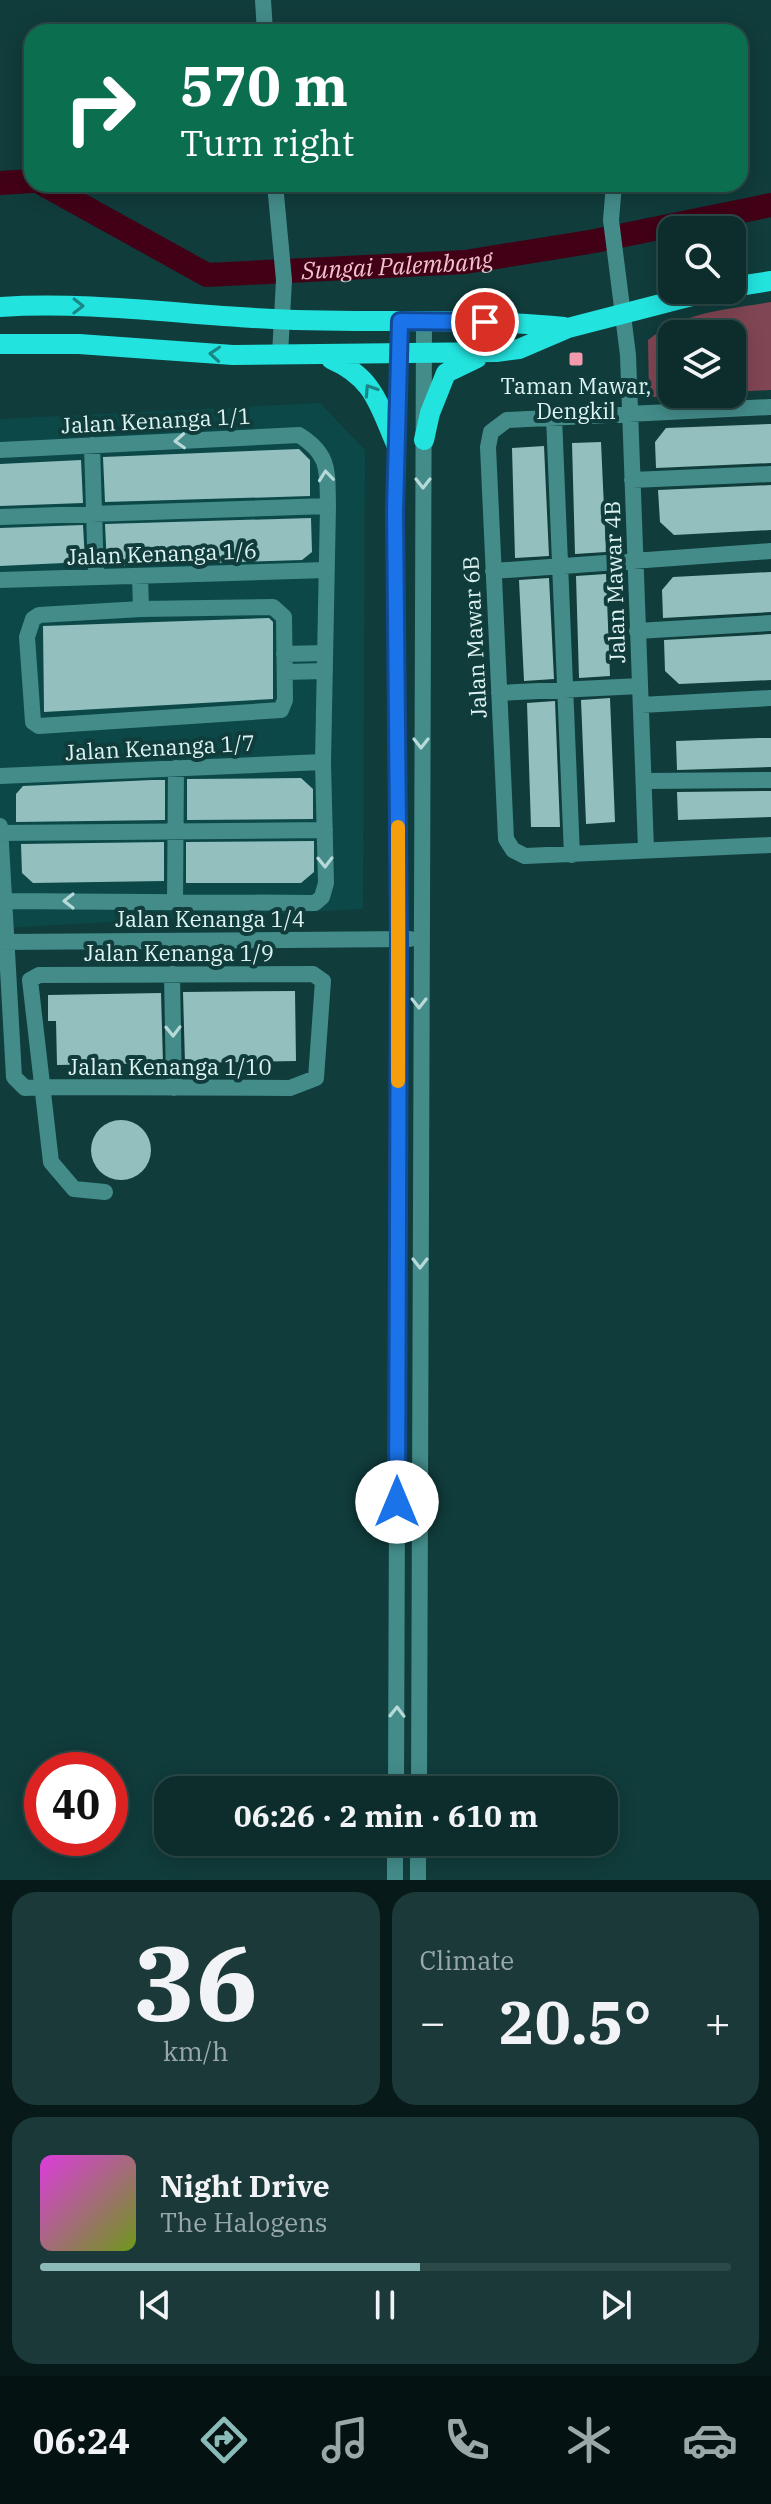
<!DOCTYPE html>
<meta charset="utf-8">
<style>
:root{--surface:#0c2d2c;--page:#1a3938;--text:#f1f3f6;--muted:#9aa8a9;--line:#2c4948;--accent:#8bbbb9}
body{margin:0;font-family:"IBM Plex Serif",serif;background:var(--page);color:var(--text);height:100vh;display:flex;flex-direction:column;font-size:30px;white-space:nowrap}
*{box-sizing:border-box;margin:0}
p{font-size:26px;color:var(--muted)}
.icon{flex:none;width:44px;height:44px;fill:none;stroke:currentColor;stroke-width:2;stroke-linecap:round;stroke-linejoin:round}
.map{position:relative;height:1880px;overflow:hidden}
.sheet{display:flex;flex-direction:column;gap:12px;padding:12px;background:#071918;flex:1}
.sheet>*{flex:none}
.hud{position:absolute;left:24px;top:24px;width:724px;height:168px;border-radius:24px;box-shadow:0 4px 20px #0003,0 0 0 2px var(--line);background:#0b6e4f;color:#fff;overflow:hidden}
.controls{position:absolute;left:658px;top:216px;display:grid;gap:16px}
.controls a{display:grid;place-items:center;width:88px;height:88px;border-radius:16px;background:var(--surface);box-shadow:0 4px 20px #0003,0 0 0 2px var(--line);font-size:40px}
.speed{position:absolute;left:24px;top:1752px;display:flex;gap:16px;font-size:40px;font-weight:700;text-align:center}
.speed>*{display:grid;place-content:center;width:104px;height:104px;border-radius:50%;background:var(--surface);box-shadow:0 4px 20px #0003,0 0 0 2px var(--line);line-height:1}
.speed .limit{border:12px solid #d22;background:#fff;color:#111}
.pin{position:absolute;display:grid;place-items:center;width:68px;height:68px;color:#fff;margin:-34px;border:4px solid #fff;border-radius:50%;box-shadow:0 2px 8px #0007}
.me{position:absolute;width:88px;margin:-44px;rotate:0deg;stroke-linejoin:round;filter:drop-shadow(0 0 6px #0008)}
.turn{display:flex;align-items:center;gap:28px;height:168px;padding:0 24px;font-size:36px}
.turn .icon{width:104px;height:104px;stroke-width:2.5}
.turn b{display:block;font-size:56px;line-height:68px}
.big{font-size:60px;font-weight:700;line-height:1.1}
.sheet .tile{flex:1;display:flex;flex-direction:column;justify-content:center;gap:12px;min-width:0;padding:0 28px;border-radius:24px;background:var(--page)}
.sheet .dial{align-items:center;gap:0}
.dial b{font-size:104px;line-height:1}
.song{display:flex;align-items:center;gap:24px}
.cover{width:96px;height:96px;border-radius:12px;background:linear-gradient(135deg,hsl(300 70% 55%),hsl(80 70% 35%))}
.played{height:8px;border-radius:4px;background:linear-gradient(90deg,var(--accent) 55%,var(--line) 55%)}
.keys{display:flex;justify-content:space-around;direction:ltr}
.heat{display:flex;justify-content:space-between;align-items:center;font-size:44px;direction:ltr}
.sheet .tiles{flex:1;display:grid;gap:12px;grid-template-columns:1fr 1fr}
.tile:last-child{grid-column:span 2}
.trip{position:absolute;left:154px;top:1776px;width:464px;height:80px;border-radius:24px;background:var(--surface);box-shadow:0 4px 20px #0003,0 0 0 2px var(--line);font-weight:700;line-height:80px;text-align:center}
.tab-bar{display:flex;height:128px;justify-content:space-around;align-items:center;background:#051212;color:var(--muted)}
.tab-bar .icon{width:56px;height:56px}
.tab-bar .active{color:var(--accent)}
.tab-bar b{font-size:36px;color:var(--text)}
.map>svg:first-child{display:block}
.built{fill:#0c4848}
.green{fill:#814653}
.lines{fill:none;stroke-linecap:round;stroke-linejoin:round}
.river{stroke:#420017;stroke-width:24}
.building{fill:#93c0be}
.minor{stroke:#438c8a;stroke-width:16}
.major{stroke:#23e3df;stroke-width:20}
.oneway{stroke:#198785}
.oneway2{stroke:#b7dad9}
.route-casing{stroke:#114b97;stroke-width:20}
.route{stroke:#1a73e8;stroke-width:14}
.slow{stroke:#f59e0b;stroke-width:14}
.poi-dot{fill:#f39aac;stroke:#103c3b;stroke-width:3}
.labels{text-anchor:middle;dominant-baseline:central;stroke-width:8;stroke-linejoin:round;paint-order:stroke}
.poi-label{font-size:22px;fill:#def4f3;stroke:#103c3b}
.street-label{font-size:22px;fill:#def4f3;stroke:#103c3b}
.water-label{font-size:24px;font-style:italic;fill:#f1c3cb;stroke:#103c3b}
</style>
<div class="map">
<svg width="771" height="1880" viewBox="0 0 771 1880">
<rect width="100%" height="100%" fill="#103c3b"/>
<!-- built -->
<path class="built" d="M320 403 365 450 363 909 0 928V419Z"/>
<!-- green -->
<path class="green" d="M771 302V390L732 392V334H672V394H703L653 397 649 394 648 340C681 312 729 309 771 302Z"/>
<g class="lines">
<!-- river -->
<g class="river">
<path d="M0 183 32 181"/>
<path id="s1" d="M43 184 207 275 465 262 595 241 771 205"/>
</g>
</g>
<!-- building -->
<path class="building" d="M771 424V463L656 468 655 442 666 428Z
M601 442 606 552 575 554 572 443Z
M544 446 549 556 515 558 512 448Z
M299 449 310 460V496L105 502 103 457Z
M81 460 83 503 0 506V464Z
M771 485V530L674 535 660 522 658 490Z
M311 518 312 552 302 560 107 566 105 524Z
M83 525 85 562 0 566V528Z
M771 572V612L663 618 662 590 673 577Z
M606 574 610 676 579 678 576 576Z
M549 578 554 679 524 681 519 580Z
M269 618 273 622V699L44 712 43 626Z
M771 634V680L679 684 665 671 664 640Z
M610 698 615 822 586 824 581 700Z
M555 701 560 827H531L527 703Z
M759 738H771V767L677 770 676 741Z
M301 778 313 789V819L187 820V779Z
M152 780H165V820L16 822V794L23 786Z
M771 791V817L678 820 677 792Z
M314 841V872L301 883H186V842Z
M164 842V881L33 883 22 873 21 844Z
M295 991 296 1061 185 1063 183 992Z
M161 993 163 1063 57 1065 56 1021H48V995Z
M91 1150a30 30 0 1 1 60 0a30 30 0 1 1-60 0Z"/>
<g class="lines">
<!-- minor -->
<path class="minor" d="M263 0 265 32
M275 184 284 280 280 355
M614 184 611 220 628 355 646 849
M771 407 507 420 491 432 488 447 506 839 513 850 525 856 771 845
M554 417 572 855
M92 445 96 577
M0 450 299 435C331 455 327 472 328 506L323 762 326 883 322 897 315 903 0 901
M632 480 771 474
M0 517 328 506
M493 571 771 551
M140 576 141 609
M0 580 326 570
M273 607 284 617 285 700 281 710 39 726 33 722 27 637 33 619 39 615 141 609Z
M637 631 771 623
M284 654 325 653
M285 672 325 671
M499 693 640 686
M641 705 771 698
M0 776 323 762
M644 781 771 780
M0 826 14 1077 25 1088 45 1087 290 1088 316 1078 323 981 313 974 39 975 30 980 51 1162 74 1189 105 1192
M0 833 325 830
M175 902 176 768
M0 942 410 939
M172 974 174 1088
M396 1790 399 939 395 511 400 321
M419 1790 424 321
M395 1880V1842
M418 1880V1842"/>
<!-- major -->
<path class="major" d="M732 287 771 281
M0 307C91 301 182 315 273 319 370 324 467 317 564 327
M0 344H79L233 355 496 352 519 349 568 328 715 290
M331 359C374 378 378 403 396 444
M424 440 430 413 446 373 477 358"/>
</g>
<!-- one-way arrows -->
<defs><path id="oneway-chevron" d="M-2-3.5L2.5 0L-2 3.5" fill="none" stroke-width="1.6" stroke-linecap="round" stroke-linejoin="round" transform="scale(2)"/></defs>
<g class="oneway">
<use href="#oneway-chevron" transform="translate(78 306) rotate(1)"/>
<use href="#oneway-chevron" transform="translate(215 354) rotate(-176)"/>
<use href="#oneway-chevron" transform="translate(370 390) rotate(-123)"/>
</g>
<g class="oneway2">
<use href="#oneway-chevron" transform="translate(180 441) rotate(177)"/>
<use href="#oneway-chevron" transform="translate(326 476) rotate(-96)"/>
<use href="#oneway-chevron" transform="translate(423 483) rotate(90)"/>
<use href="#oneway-chevron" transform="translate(421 743) rotate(90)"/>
<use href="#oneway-chevron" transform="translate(325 862) rotate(89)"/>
<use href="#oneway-chevron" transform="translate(69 901) rotate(-180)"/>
<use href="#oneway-chevron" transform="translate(419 1003) rotate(90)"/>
<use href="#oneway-chevron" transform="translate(173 1031) rotate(89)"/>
<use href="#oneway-chevron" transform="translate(420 1263) rotate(90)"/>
<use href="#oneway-chevron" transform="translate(397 1712) rotate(-89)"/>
</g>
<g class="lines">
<!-- route casing -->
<g class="route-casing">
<path id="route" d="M397 1502 399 939 395 511 400 321 485 322"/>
</g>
<!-- route -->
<use href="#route" class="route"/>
<!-- slow -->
<path class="slow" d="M398 827V1081"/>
</g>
<!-- markers -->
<rect class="poi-dot" x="568" y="351" width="16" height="16" rx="4"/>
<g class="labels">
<!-- poi labels -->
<g class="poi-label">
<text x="576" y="385">Taman Mawar,<tspan x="576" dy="25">Dengkil</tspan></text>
</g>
<!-- street labels -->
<g class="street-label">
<text transform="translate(156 420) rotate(-3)">Jalan Kenanga 1/1</text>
<text transform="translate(162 553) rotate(-2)">Jalan Kenanga 1/6</text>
<text transform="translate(614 582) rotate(-92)">Jalan Mawar 4B</text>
<text transform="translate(474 637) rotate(-93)">Jalan Mawar 6B</text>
<text transform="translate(160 747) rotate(-3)">Jalan Kenanga 1/7</text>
<text x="210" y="918">Jalan Kenanga 1/4</text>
<text x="179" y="952">Jalan Kenanga 1/9</text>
<text x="170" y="1066">Jalan Kenanga 1/10</text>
</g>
<!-- water labels -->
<g class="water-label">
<text stroke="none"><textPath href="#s1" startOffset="378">Sungai Palembang</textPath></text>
</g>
</g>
</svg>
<div class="controls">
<a><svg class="icon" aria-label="search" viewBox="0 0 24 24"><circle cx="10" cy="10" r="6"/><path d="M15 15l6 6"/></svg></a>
<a><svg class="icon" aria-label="layers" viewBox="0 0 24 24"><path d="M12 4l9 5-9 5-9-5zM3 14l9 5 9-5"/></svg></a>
</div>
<div class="speed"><div class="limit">40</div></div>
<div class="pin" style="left:485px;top:322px;background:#d93025"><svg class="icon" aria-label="arrive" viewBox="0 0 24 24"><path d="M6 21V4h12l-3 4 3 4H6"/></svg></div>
<svg class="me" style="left:397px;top:1502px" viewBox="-20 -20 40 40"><circle r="19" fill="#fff"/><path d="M0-13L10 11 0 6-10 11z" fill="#1a73e8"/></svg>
<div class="trip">06:26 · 2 min · 610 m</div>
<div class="hud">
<div class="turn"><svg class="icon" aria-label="right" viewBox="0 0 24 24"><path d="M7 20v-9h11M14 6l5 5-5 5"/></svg><div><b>570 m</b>Turn right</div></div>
</div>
</div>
<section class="sheet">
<div class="tiles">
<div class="tile dial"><b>36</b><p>km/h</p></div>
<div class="tile"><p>Climate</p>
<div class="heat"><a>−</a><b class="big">20.5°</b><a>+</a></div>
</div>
<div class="tile">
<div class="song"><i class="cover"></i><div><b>Night Drive</b><p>The Halogens</p></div></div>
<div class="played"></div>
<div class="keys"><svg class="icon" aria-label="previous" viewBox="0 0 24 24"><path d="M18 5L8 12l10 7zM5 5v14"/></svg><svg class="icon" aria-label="pause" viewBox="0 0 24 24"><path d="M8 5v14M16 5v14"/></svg><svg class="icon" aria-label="next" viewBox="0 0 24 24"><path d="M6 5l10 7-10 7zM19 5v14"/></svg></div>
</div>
</div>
</section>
<nav class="tab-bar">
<b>06:24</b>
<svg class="icon active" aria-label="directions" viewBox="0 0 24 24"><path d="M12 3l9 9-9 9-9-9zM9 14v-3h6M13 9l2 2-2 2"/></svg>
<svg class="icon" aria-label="music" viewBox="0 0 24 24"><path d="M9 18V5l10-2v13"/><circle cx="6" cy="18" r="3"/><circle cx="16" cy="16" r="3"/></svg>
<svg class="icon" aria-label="phone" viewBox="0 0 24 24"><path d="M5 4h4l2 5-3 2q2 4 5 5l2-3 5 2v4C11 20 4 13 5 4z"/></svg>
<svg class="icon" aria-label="climate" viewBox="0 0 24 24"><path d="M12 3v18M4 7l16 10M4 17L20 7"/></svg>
<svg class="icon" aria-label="car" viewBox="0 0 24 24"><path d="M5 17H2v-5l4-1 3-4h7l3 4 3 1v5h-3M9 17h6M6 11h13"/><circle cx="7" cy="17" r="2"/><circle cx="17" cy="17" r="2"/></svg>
</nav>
